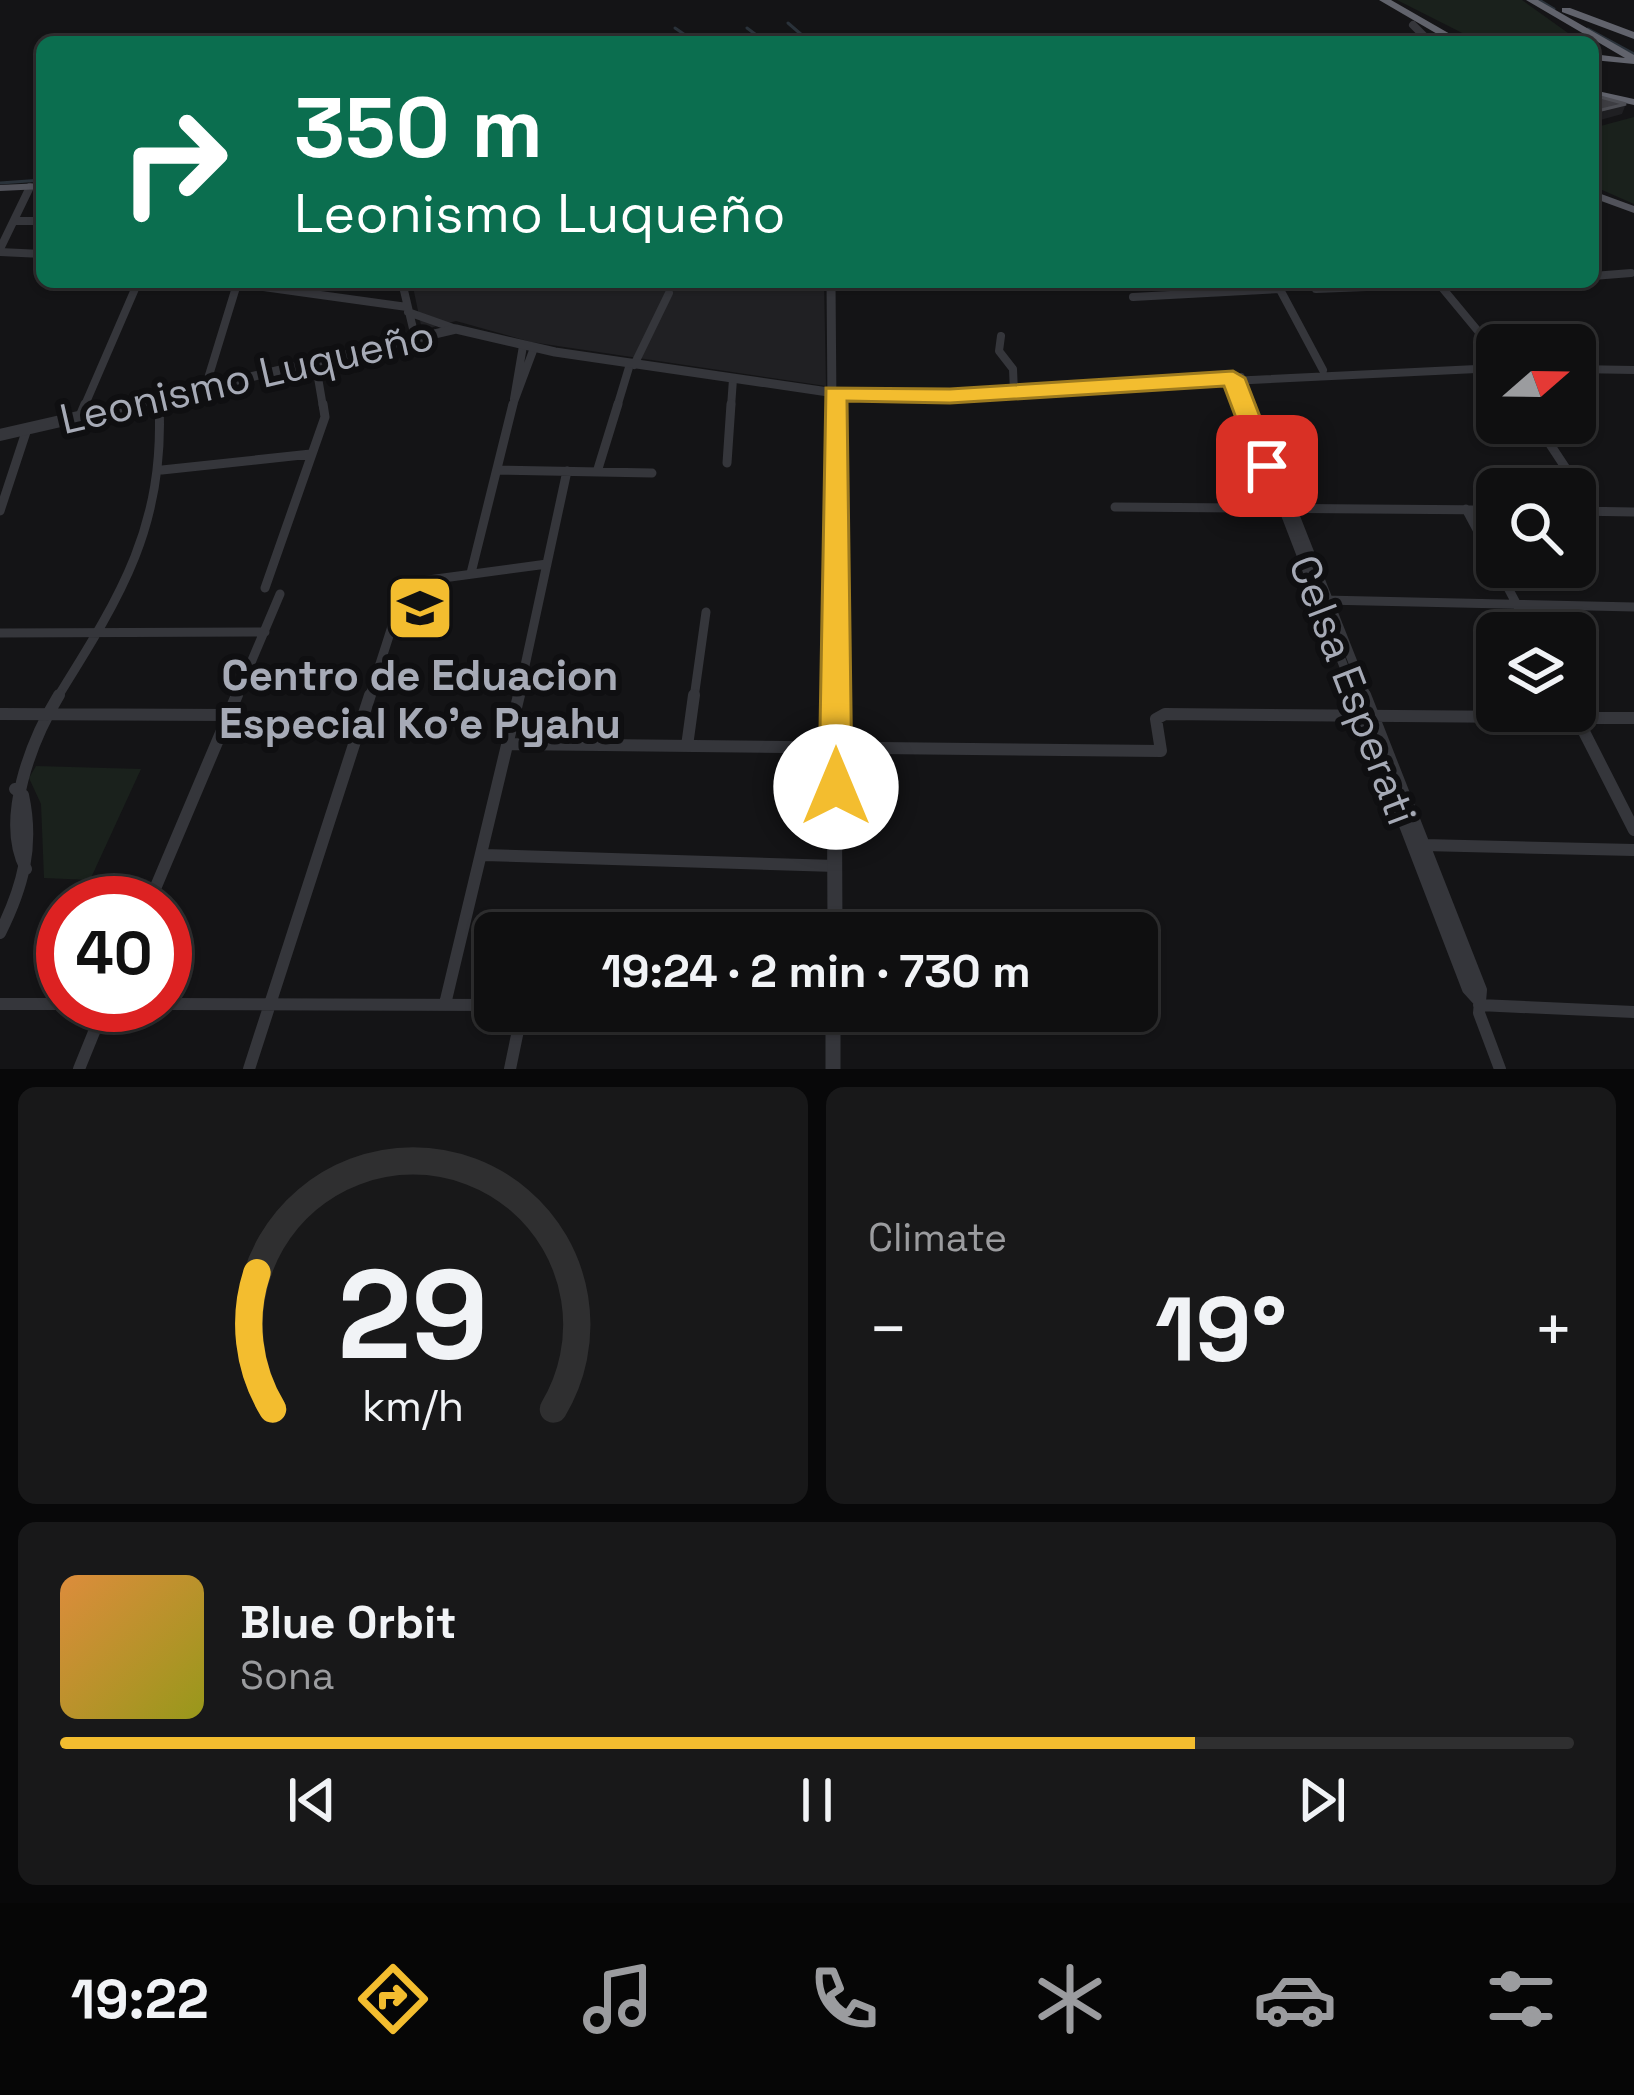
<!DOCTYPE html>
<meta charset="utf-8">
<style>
:root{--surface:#0f0f10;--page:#181819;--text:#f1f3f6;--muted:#9b9c9f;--line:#2f2f30;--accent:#f3bd2f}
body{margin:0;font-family:"Space Grotesk",sans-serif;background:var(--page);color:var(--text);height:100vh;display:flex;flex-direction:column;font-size:45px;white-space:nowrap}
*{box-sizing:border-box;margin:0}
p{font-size:39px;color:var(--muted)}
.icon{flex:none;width:66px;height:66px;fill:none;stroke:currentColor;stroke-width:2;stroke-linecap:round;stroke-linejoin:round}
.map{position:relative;height:1069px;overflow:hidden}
.sheet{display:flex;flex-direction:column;gap:18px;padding:18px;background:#080809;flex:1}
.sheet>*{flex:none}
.guide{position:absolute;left:36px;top:36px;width:1563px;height:252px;border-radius:18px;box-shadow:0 3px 9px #0004,0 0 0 3px var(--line);background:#0b6e4f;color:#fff;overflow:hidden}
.needle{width:78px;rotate:70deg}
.controls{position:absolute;left:1476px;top:324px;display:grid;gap:24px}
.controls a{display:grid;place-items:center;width:120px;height:120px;border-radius:18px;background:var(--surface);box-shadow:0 3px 9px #0004,0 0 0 3px var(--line);font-size:60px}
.speed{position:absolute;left:36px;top:876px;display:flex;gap:24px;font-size:60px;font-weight:700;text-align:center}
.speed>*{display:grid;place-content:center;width:156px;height:156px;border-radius:50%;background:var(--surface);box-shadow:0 3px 9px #0004,0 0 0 3px var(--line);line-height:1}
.speed .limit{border:18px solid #d22;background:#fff;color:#111}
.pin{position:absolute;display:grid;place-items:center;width:102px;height:102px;color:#fff;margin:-51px;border-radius:24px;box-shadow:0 6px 18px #0006}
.me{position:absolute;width:132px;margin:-66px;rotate:0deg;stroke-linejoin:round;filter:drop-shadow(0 0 9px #0008)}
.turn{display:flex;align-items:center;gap:42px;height:252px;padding:0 60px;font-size:54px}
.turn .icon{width:156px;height:156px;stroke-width:2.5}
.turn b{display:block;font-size:84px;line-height:102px}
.big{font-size:90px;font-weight:600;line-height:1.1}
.sheet .widget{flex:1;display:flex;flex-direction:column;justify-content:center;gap:18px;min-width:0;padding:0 42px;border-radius:18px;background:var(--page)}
.sheet .dial{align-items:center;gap:0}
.dial svg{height:312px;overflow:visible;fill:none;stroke:var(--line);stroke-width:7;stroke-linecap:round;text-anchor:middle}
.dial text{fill:var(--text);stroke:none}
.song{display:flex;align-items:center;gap:36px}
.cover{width:144px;height:144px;border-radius:18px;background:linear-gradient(135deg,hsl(30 70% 55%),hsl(60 70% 35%))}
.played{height:12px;border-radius:6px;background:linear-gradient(90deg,var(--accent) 75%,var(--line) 75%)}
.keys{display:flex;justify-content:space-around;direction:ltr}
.heat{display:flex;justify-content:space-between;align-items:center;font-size:66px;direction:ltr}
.sheet .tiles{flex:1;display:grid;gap:18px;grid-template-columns:1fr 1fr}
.widget:last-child{grid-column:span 2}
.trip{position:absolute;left:474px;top:912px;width:684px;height:120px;border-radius:18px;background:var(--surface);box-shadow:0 3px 9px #0004,0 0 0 3px var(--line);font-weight:600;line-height:120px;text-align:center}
.menu{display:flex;height:192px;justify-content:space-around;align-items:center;background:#060606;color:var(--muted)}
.menu .icon{width:84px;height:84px}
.menu .current{color:var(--accent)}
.menu b{font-size:54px;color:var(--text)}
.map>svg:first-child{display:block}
.built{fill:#202023}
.green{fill:#1a211c}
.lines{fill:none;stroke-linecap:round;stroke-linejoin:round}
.stream{stroke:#2a323a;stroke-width:3}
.minor-far2{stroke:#35363b;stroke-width:8}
.minor-far1{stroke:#35363b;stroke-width:9}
.minor{stroke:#35363b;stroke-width:12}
.tertiary-far3{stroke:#35363b;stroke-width:8}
.tertiary-far2{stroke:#35363b;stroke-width:9}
.tertiary-far1{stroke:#35363b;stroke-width:12}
.tertiary{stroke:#35363b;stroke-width:15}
.primary{fill:#51525a;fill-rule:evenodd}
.motorway{fill:#61636c;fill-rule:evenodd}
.shaded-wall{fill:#1f1f22}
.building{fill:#3d3d42;stroke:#4d4e54;stroke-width:3}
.route{fill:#f3bd2f;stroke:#9e7b1f;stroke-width:3}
.labels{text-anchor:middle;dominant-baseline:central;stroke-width:12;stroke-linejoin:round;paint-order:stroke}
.street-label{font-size:42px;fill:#a6aab6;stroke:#0f0f11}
.poi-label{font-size:42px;font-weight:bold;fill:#a6aab6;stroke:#0f0f11}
</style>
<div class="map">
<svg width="1634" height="1069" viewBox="0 0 1634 1069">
<rect width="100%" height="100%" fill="#141416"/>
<!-- built -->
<path class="built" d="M412 282H824L826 386 531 342 456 321 422 330Z"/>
<!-- green -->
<path class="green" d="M1397 0H1522L1575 38 1572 42H1480Z
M1634 117V204L1593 186V128Z
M36 766 141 769 90 880 44 878 41 804 29 778Z"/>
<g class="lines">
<!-- stream -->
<path class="stream" d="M1539 0 1554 9
M788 23 810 42
M675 28 691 39 713 42
M747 28 766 42
M1588 29 1634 54
M979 42 1034 37 1100 42
M0 183 42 180"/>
<!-- minor-far2 -->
<path class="minor-far2" d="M14 221H42
M0 249 30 187
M0 252 42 254
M1593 276 1631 273
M227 282 407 307
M402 282 415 337
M1276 282 1323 370
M1439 284 1497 354
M1316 289 1492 282
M1133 297 1281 289
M408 312 456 329
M1001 336 999 351 1013 369 1014 392
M315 360 323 407
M634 365 669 293
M1575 369 1634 370
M1241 377 1253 407
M1233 378 1244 407
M206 385 237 284
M835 393 1001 392 1497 368
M159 397V407
M514 399 523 346
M84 407 138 282
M512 407 534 348
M617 407 630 364
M731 407 733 379"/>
<!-- minor-far1 -->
<path class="minor-far1" d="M1243 404 1356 698
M1251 404 1367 698
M80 416 85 404
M1536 423 1594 511
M727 463 731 404
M162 470 311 454
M497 470 652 473
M597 472 618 404
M1115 507 1497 510
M1466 509 1532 633
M0 511 27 429
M1575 511 1634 512
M471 573 513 404
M265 588 325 417 323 404
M1324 600 1634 607
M0 633 265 632
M57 698C120 597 165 527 159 404
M236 698 280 594
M369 698 406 583 547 564
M518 698 567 471
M694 698 706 612"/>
<!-- minor -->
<path class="minor" d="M1355 695 1468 989 1478 1000
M1365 695 1481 990 1479 1013 1500 1069
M0 714 230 715
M1576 716 1634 830
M508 744 1161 751 1156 719 1165 714 1634 718
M687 746 694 695
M1424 845 1634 850
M484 855 836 866
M26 869C0 820 31 741 59 695
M149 903 237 695
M0 933C23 887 34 846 23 795L15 789
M0 1004H63
M165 1004 495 1005
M445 1004 519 695
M1479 1005 1634 1012
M718 1011 832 1014
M79 1069 105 1005
M249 1069 370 695
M510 1069 522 1011"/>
<!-- tertiary-far3 -->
<path class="tertiary-far3" d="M1413 25 1424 36 1422 42"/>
<!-- tertiary-far2 -->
<path class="tertiary-far2" d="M831 282 832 407
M122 407 456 329 555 352 835 393"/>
<!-- tertiary-far1 -->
<path class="tertiary-far1" d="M832 404 834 698
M0 435 135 404"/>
<!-- tertiary -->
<path class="tertiary" d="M834 695 835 933
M833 1011V1069"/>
<!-- primary -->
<path class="primary" d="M1016 39H1060L1064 42H1012Z
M42 183V189L0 191V185Z
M1593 191 1634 206V213L1593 198Z"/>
<!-- motorway -->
<path class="motorway" d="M1379 0H1391L1464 42H1451Z
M1526 0H1538L1634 55V64L1593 60V54L1625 58Z
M1562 8H1570L1634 32V39L1562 12Z
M1593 90 1634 99V105L1593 96Z"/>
</g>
<!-- shaded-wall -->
<path class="shaded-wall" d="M1626 104 1622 114 1593 122V112Z"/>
<!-- building -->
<path class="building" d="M1593 95 1626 104 1593 112Z"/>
<!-- route -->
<path class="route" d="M1233 371 1245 378 1279 466 1276 471H1258L1254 466 1224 386 950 403 847 401 852 787 847 796 836 800 824 796 819 787 826 388 950 389Z"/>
<!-- icons -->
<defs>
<g id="school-square" transform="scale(3.45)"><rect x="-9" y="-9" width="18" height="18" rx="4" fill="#f3bd2f" stroke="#0f0f11"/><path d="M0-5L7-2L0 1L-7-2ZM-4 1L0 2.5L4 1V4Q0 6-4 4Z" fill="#111"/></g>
</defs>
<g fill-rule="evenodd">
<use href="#school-square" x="420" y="608"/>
</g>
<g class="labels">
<!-- street labels -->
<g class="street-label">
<text transform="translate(247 377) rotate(-13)">Leonismo Luqueño</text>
<text transform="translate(1353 690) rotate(69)">Celsa Esperati</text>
</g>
<!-- poi labels -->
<g class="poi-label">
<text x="420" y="675">Centro de Eduacion<tspan x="420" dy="48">Especial Ko'e Pyahu</tspan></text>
</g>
</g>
</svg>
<div class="controls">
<a><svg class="needle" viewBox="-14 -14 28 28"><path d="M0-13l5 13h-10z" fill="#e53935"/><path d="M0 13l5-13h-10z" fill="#9b9c9f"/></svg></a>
<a><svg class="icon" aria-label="search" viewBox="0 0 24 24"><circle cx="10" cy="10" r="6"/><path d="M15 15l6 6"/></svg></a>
<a><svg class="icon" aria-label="layers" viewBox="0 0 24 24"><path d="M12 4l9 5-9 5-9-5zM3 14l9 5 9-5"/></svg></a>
</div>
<div class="speed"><div class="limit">40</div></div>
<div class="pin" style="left:1267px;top:466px;background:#d93025"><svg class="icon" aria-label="arrive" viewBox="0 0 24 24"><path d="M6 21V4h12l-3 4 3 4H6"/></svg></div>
<svg class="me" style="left:836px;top:787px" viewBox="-20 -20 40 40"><circle r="19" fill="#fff"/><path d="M0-13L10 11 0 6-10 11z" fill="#f3bd2f"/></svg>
<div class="trip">19:24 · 2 min · 730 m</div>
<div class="guide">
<div class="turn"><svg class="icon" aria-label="right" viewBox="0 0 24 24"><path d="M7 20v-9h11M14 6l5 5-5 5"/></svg><div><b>350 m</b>Leonismo Luqueño</div></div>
</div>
</div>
<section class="sheet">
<div class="tiles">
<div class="widget dial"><svg viewBox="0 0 100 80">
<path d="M14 69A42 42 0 1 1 86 69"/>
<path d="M14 69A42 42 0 0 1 10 34" stroke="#f3bd2f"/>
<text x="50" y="56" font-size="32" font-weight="700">29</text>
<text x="50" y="72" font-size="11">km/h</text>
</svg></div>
<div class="widget"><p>Climate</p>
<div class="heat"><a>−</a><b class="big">19°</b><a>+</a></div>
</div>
<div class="widget">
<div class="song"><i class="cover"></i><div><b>Blue Orbit</b><p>Sona</p></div></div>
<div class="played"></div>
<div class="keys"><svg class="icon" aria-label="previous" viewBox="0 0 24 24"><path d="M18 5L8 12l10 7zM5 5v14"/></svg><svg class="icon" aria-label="pause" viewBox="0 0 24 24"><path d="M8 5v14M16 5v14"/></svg><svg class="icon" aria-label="next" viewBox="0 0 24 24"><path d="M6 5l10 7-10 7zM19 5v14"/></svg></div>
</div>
</div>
</section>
<nav class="menu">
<b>19:22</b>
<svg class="icon current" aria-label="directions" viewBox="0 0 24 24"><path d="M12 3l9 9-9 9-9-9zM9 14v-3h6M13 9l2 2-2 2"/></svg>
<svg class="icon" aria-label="music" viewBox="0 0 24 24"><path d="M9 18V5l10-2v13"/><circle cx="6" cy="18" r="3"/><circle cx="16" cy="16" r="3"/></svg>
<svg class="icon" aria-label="phone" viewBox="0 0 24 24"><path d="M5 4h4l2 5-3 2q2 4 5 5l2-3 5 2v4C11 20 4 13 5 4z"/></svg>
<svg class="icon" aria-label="climate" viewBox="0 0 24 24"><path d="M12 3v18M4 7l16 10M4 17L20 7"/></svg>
<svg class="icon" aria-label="car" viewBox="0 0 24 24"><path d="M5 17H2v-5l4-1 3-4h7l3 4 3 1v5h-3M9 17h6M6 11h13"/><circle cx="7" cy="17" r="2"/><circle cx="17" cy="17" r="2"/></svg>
<svg class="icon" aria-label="filters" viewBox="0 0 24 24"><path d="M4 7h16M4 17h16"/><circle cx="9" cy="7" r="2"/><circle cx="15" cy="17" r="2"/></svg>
</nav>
